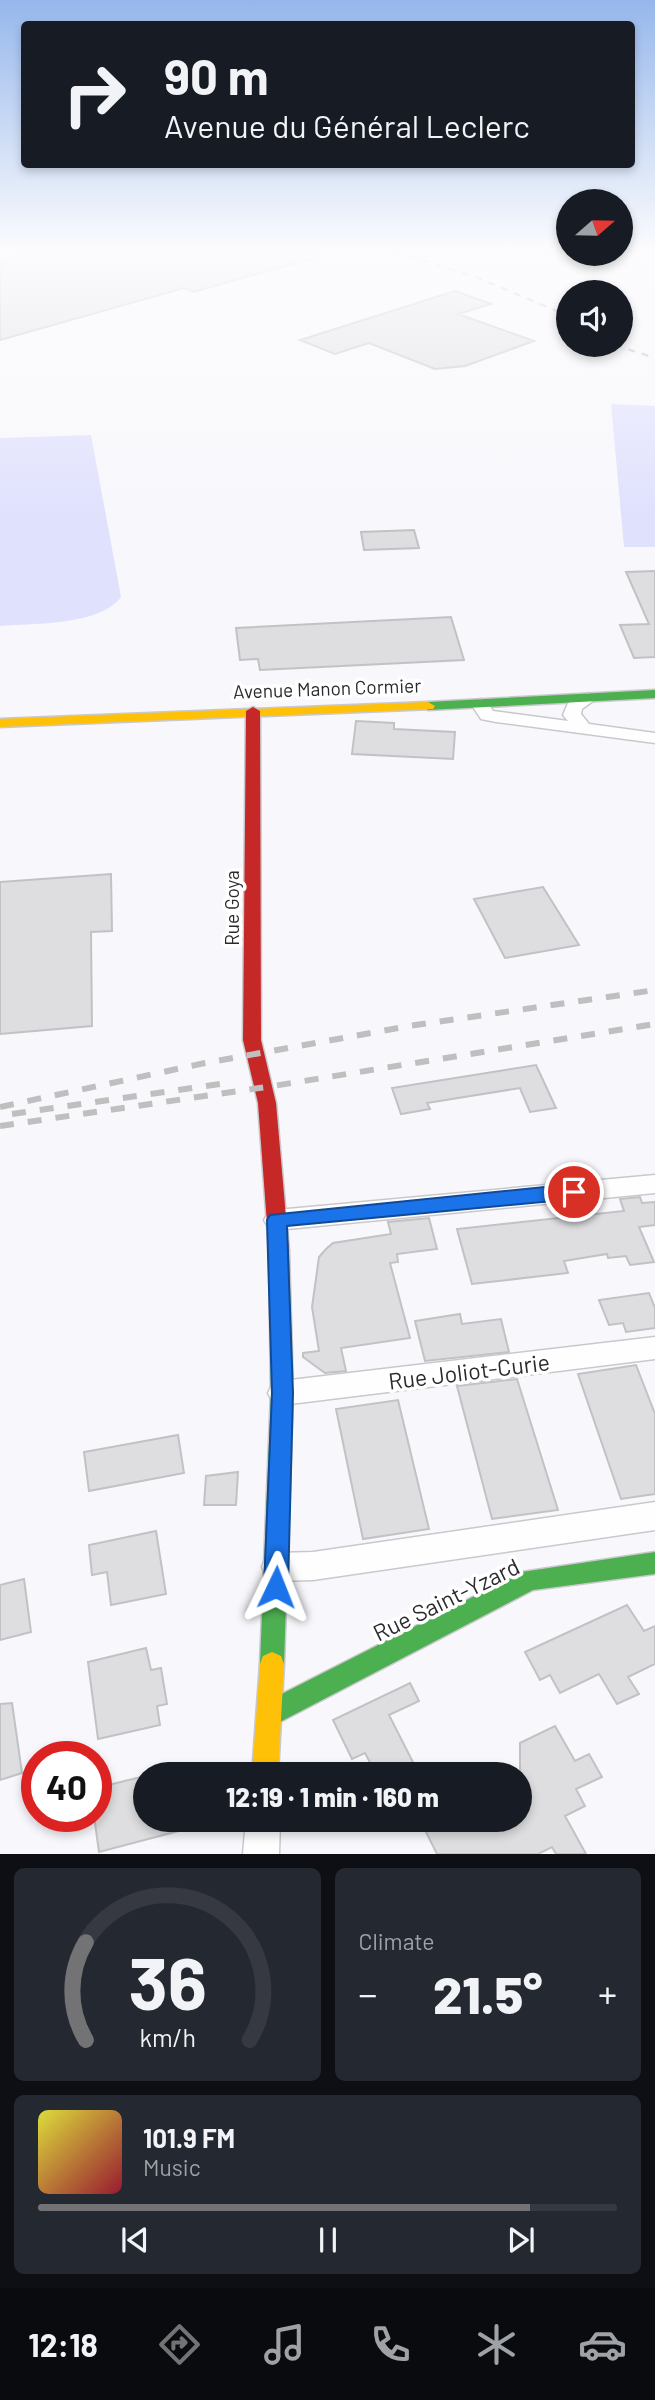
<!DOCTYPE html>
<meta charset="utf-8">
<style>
:root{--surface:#171b24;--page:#242831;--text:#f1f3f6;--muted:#9ea1a6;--line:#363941;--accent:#737375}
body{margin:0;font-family:Barlow,sans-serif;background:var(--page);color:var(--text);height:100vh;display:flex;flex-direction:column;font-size:26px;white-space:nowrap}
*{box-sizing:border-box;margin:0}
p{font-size:23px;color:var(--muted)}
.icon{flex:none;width:38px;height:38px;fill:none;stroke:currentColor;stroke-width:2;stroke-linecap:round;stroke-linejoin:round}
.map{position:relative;height:1854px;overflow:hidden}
.details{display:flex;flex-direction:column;gap:14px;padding:14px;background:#0d0f14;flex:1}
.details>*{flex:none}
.top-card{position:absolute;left:21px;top:21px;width:614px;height:147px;border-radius:7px;box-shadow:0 4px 10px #0003;background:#171b24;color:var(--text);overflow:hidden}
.needle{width:46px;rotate:70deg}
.controls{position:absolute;left:556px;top:189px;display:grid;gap:14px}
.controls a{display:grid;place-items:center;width:77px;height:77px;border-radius:50%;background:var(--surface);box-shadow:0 4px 10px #0003;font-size:35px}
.speed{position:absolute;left:21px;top:1741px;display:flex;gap:14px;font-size:35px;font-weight:700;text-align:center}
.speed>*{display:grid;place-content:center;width:91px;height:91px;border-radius:50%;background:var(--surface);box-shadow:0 4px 10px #0003;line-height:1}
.speed .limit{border:10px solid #d22;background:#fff;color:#111}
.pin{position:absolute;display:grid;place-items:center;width:60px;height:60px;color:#fff;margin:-30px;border:4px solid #fff;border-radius:50%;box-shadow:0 2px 7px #0007}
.me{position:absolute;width:77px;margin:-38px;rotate:2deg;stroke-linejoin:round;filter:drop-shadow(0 0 5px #0008)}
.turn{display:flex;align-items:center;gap:24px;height:147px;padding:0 28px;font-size:32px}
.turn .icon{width:91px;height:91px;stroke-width:2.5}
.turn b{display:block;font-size:49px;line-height:60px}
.big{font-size:52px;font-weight:800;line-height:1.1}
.details .card{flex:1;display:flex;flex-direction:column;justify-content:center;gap:10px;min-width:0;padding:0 24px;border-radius:10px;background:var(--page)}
.details .dial{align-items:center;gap:0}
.dial svg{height:182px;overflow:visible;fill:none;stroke:var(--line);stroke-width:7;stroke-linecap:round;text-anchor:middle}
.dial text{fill:var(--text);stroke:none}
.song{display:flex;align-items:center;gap:21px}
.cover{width:84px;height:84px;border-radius:10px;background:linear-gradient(135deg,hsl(60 70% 55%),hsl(350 70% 35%))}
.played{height:7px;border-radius:4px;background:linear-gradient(90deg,var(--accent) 85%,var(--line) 85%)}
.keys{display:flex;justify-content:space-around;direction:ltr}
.heat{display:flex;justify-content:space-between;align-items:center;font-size:38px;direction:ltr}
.details .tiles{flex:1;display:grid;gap:14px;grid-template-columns:1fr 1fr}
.card:last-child{grid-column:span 2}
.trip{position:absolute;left:133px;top:1762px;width:399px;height:70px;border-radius:35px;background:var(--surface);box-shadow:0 4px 10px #0003;font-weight:800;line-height:70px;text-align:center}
.menu{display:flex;height:112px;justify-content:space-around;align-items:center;background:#090b0e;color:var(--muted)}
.menu .icon{width:49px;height:49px}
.menu .current{color:var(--accent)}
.menu b{font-size:32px;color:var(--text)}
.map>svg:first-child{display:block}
.green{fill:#e0e1fd}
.building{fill:#dedee1;stroke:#c1c2c4;stroke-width:2}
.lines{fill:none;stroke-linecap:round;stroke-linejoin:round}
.street-casing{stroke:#c9c9cd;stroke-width:3}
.fast-casing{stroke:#c9c9cd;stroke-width:3}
.slow-casing{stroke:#c9c9cd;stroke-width:3}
.jam-casing{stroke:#c9c9cd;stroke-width:3}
.street{fill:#fefeff;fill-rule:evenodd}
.fast{fill:#4caf50;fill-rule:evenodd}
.slow{fill:#ffc107;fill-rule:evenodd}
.jam{fill:#c62828;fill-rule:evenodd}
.rail-far1{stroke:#bfbfc0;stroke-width:2.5;stroke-dasharray:7 7;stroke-linecap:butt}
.rail{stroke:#bfbfc0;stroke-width:6;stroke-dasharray:14 14;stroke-linecap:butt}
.route{fill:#1a73e8;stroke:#114b97;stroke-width:2}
.labels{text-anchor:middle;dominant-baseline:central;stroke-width:7;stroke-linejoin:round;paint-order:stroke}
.street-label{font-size:19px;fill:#2b2b2d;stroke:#fff}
.near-street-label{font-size:23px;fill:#2b2b2d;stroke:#fff}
</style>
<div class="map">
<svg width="655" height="1854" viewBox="0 0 655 1854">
<rect width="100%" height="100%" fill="#f8f8fc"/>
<!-- green -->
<path class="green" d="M611 404 655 406V547H624Z
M91 435 121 597C99 626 35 623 0 626V438Z"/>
<!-- building -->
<path class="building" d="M30 252H312L313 258 194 292 184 288 0 340V260Z
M455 291 491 304 458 314 534 341 465 366 435 369 369 343 335 354 300 340Z
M414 530 419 548 364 550 361 532Z
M655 571V657L634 658 620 625 649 624 626 572Z
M451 617 464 660 260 670 258 659 240 660 236 628Z
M356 721 394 723V729L455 732 453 759 352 754Z
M111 874 112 931 91 932 92 1026 0 1034V882Z
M543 887 579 945 505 958 474 899Z
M536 1065 556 1108 530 1112 520 1088 427 1103 430 1109 401 1114 392 1088Z
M640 1197 642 1203 655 1202V1225L639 1227 654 1262 630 1265 626 1256 608 1258 607 1254 564 1261 568 1273 472 1284 457 1229 624 1211 620 1199Z
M429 1218 437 1249 397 1254 398 1262 390 1263 410 1338 341 1348 346 1371 325 1373 303 1357V1353L319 1351 312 1307 319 1257 326 1249 333 1243 391 1234 388 1222Z
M649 1293 655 1308V1328L626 1332 623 1323 609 1325 599 1300Z
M460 1314 462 1324 501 1319 509 1352 425 1361 415 1321Z
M636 1365 655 1414V1494L621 1499 578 1374Z
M517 1379 558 1510 492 1519 457 1386Z
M398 1400 429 1529 363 1539 336 1409Z
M178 1435 184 1473 89 1491 84 1452Z
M238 1472 236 1505H204L206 1476Z
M156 1531 166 1594 111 1605 107 1572 92 1575 89 1545Z
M24 1579 31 1632 0 1640V1585Z
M627 1605 644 1631 655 1626V1664L628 1677 639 1694 617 1704 599 1674 560 1693 550 1675 540 1680 525 1652Z
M146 1648 151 1670 161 1668 167 1704 157 1706 160 1725 98 1739 88 1662Z
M410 1683 419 1701 389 1715 419 1774H376L365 1753 352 1759 333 1720Z
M12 1703 22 1773 0 1780V1704Z
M555 1726 575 1761 589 1754 602 1777 576 1789 585 1806 565 1816 586 1854H556L552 1847 538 1854H437L420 1820H520V1743Z
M145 1776V1820H193L194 1827 99 1852 94 1816H96V1788Z"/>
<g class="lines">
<!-- street casing -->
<g class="street-casing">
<path id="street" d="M588 693 597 698 582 709 581 714 589 724 655 733V743L496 722 481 719 471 704 480 699 486 700 493 711 568 721 563 715 568 703Z
M655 1175V1193L277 1230 268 1227 264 1220 268 1213 277 1210Z
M655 1337V1359L282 1405 272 1401 268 1393 272 1385 282 1381Z
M655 1502V1530L313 1580 277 1581 266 1577 262 1567 266 1557 277 1553 313 1552Z
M246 1820H280L279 1854H243Z"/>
</g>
<!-- fast casing -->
<g class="fast-casing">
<path id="fast" d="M655 690V698L428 710 421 706 428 702Z
M279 1243 286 1246 289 1251 293 1393 284 1664 281 1672 272 1676 263 1672 260 1664 271 1393 269 1251 272 1246Z
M655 1552V1574L533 1590 278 1723 269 1726 260 1723 257 1714 260 1705 522 1572Z"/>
</g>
<!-- slow casing -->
<g class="slow-casing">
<path id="slow" d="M428 702 435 706 433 709 0 727V719Z
M272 1652 281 1656 284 1664 278 1774H252L260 1664 263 1656Z"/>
</g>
<!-- jam casing -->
<g class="jam-casing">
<path id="jam" d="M253 707 260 711 261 1040 276 1103 289 1251 286 1256 279 1259 272 1256 269 1251 258 1103 243 1040 246 711Z"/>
</g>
<!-- street -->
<use href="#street" class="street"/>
<!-- fast -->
<use href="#fast" class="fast"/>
<!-- slow -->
<use href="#slow" class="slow"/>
<!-- jam -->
<use href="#jam" class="jam"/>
<!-- rail-far1 -->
<path class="rail-far1" d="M395 252 473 276 569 316
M615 345 655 358"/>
<!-- rail -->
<path class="rail" d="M0 1107 205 1063 409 1026 655 990
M12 1114 233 1082
M0 1126 273 1086 655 1024"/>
</g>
<!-- sky -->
<linearGradient id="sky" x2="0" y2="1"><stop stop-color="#96b7ec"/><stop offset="0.49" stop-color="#fcfcfe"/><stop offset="1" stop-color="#fcfcfe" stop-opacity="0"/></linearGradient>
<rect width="655" height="512" fill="url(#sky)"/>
<!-- route -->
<path class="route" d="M574 1184 581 1187 584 1192 581 1197 574 1199 287 1226 293 1393 288 1587 284 1595 276 1598 268 1595 264 1587 272 1393 267 1220 270 1215Z"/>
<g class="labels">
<!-- street labels -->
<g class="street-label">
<text transform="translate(327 688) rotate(-2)">Avenue Manon Cormier</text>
<text transform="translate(231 908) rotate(-90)">Rue Goya</text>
</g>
<!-- near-street labels -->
<g class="near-street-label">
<text transform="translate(469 1371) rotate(-7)">Rue Joliot-Curie</text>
<text transform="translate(446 1599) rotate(-26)">Rue Saint-Yzard</text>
</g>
</g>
</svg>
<div class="controls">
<a><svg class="needle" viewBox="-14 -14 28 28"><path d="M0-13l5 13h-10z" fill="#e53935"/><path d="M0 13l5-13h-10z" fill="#9ea1a6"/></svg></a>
<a><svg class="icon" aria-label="sound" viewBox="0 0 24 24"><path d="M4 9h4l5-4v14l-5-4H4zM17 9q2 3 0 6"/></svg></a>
</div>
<div class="speed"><div class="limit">40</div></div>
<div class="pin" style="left:574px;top:1192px;background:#d93025"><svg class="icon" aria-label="arrive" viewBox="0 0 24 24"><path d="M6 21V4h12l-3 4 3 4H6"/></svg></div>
<svg class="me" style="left:276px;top:1587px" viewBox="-20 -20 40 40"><path d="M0-17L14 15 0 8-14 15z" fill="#1a73e8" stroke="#fff" stroke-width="4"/></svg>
<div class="trip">12:19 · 1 min · 160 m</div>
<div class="top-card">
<div class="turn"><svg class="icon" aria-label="right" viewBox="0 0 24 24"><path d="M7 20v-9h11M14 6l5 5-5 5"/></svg><div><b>90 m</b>Avenue du Général Leclerc</div></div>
</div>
</div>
<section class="details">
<div class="tiles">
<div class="card dial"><svg viewBox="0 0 100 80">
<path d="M14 69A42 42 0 1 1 86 69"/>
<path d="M14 69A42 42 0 0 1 14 26" stroke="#737375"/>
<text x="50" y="56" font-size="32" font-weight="700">36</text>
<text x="50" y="72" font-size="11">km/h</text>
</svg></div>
<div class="card"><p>Climate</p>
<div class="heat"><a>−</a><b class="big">21.5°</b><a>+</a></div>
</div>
<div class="card">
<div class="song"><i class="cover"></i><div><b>101.9 FM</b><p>Music</p></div></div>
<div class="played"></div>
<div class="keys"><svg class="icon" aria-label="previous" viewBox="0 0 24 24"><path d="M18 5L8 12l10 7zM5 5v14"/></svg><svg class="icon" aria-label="pause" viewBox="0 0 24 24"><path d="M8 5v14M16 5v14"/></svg><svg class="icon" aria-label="next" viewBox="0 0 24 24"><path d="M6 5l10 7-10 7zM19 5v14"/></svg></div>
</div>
</div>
</section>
<nav class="menu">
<b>12:18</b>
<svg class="icon current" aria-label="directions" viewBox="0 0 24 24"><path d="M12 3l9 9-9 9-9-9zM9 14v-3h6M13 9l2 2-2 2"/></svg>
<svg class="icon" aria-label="music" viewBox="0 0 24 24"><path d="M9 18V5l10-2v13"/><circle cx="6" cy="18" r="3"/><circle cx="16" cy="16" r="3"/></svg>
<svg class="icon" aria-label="phone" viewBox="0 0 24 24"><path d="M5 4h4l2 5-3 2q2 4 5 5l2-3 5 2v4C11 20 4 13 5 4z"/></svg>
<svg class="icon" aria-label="climate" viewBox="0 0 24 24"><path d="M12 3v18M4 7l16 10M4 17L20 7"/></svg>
<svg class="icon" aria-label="car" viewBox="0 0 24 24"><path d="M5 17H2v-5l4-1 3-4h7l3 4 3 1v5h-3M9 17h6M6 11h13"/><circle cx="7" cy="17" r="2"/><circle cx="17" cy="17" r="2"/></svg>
</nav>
